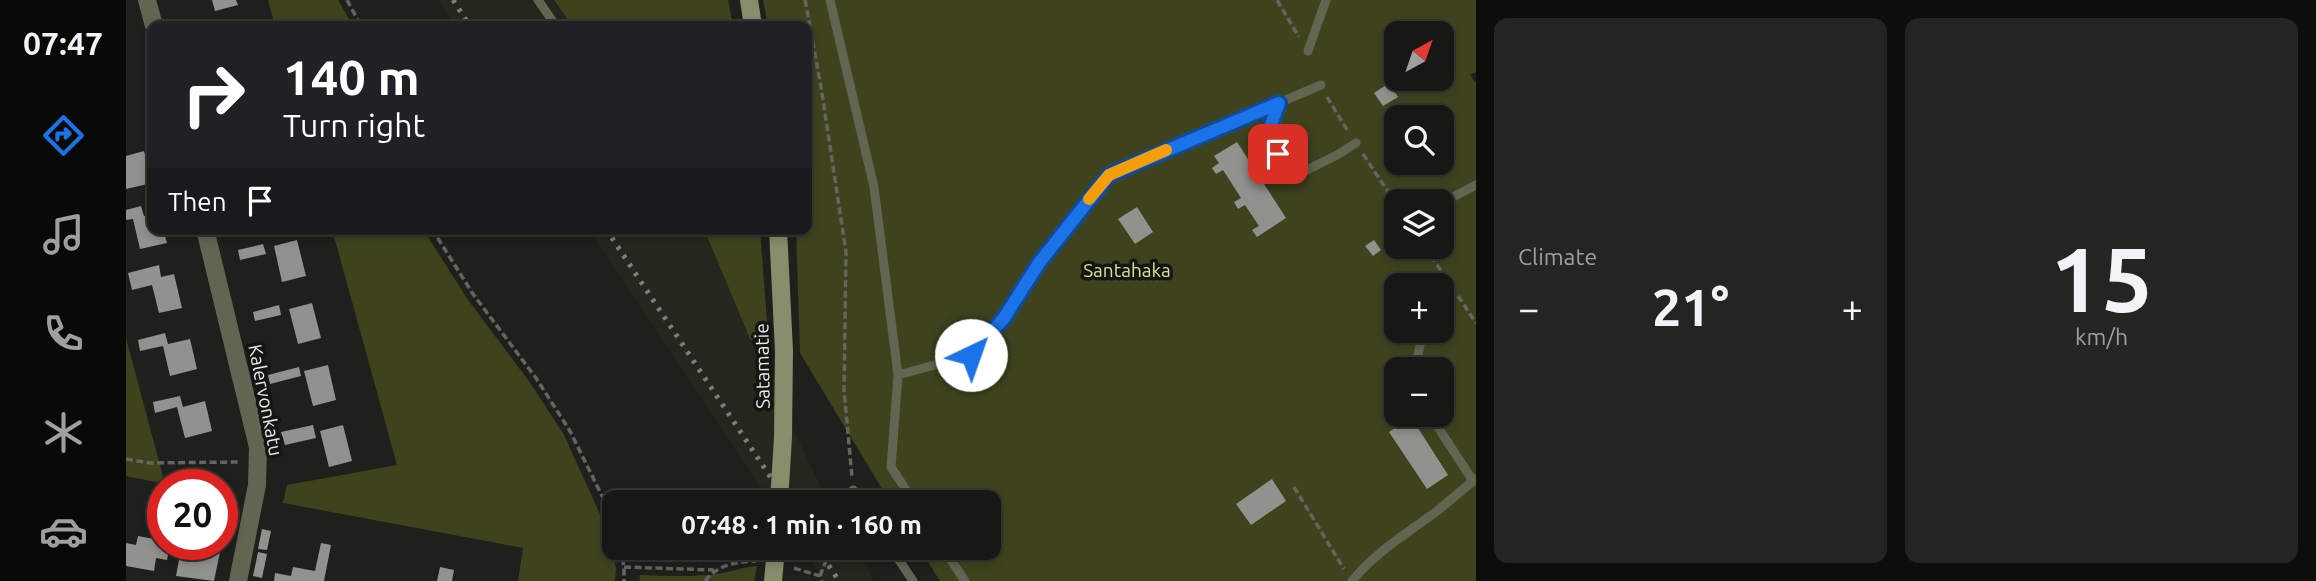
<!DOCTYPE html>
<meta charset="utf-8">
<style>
:root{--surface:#171715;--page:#242422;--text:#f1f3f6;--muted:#9e9fa0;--line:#363634;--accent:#1a73e8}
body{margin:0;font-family:Ubuntu,sans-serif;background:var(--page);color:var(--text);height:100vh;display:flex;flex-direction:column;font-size:26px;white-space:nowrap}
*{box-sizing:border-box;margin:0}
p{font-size:23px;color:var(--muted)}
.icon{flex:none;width:38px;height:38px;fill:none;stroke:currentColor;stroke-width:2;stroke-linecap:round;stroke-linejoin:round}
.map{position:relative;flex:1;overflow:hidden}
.sheet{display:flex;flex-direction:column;gap:18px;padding:18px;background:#0d0d0c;width:840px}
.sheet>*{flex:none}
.hud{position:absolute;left:21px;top:21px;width:665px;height:214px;border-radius:14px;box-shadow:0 4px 10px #0003,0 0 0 2px var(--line);background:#202124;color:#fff;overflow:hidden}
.needle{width:46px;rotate:40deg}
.controls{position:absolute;left:1258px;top:21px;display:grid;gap:14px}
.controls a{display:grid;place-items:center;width:70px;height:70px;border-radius:14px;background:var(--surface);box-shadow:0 4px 10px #0003,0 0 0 2px var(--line);font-size:35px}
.speed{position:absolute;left:21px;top:469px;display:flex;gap:14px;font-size:35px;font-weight:700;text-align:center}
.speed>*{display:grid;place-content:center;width:91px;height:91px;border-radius:50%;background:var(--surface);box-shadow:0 4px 10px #0003,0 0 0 2px var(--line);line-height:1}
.speed .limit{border:10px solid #d22;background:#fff;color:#111}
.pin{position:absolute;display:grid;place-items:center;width:60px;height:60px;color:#fff;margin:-30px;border-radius:14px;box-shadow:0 4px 10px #0006}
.me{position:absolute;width:77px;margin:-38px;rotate:42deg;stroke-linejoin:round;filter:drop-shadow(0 0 5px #0008)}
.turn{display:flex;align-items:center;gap:24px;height:147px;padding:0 21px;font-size:32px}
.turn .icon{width:91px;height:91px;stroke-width:2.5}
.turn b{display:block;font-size:49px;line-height:60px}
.then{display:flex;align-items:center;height:66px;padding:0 21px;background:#0003;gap:14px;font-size:26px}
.big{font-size:52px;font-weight:700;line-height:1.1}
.sheet .tile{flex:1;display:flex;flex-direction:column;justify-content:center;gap:10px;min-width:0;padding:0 24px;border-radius:14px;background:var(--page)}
.sheet .dial{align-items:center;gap:0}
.dial b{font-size:91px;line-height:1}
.heat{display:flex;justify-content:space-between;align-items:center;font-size:38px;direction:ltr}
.sheet .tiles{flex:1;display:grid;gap:18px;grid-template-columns:repeat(2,1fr)}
.trip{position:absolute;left:476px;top:490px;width:399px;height:70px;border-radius:14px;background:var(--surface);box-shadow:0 4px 10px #0003,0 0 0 2px var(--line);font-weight:700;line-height:70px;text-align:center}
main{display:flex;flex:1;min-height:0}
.tab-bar{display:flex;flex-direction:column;width:126px;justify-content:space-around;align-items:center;background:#090908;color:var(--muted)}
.tab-bar .icon{width:49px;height:49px}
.tab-bar .current{color:var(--accent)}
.tab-bar b{font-size:32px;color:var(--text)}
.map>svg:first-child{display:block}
.built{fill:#25261d}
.green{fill:#3e431e;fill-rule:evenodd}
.building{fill:#91928e}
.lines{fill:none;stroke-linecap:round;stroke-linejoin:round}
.path{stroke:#646461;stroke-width:3.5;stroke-dasharray:7 3.5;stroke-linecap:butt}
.lane{stroke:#626551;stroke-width:9}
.street{stroke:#626551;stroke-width:18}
.secondary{stroke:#888e6c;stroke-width:18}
.rail{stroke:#7d7d7b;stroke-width:5;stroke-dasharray:3.5 7;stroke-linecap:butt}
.path-bridge{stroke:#646461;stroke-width:3.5;stroke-dasharray:7 3.5;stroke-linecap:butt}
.secondary-bridge{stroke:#888e6c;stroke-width:18}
.route-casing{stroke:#114b97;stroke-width:18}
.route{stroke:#1a73e8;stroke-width:12}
.slow{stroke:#f59e0b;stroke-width:12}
.labels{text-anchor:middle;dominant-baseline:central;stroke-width:7;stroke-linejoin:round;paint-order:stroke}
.park-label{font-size:19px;fill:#d6e193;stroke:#151613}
.street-label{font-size:19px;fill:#e9e9e7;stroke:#151613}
</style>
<main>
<nav class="tab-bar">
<b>07:47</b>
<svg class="icon current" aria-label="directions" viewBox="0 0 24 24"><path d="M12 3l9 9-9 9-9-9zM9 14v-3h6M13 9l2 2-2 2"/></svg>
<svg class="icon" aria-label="music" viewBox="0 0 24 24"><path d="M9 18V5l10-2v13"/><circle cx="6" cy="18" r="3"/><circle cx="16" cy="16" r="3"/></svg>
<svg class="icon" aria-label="phone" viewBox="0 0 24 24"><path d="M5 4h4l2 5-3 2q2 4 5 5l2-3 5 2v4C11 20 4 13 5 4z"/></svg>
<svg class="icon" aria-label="climate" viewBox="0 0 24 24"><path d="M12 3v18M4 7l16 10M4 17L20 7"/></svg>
<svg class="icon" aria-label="car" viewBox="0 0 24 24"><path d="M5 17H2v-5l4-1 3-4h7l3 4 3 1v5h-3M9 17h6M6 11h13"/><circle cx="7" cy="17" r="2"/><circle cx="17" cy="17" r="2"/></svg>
</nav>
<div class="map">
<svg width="1350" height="581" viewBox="0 0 1350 581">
<rect width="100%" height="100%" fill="#1f1f1c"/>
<!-- built -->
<path class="built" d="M312 0H427L445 26H329Z
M463 229H578L624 339 702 502H645Z
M676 548H728L749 581H698Z"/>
<!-- green -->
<path class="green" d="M142 0H212L227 26H149Z
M428 0H602L607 26H446Z
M637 0H1350V72L1344 75 1350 83V581H814L793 548H863V502H764L674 353 670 229H681V26H642ZM1270 33H1316V79H1270ZM1270 117H1316V163H1270ZM1270 201H1316V247H1270ZM1270 285H1316V331H1270ZM1270 369H1316V415H1270Z
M206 229H297L342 300 405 384 438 435 484 536 490 569 489 581H392L397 548 157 503 161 485 271 465Z
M578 229H634L643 348 624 339Z
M0 338 39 484 0 476Z
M631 566 628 581H513L514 575C540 576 566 577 592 574 606 572 615 567 631 566Z"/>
<!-- building -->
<path class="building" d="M86 0H110L112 5 89 11Z
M1263 83 1272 97 1257 106 1248 93Z
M1111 142 1160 218 1131 237 1126 230 1133 226 1119 205 1112 209 1108 202 1115 198 1097 170 1090 174 1086 168 1093 163 1088 156Z
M18 151 26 183 0 189V156Z
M15 206 18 216 26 214V229H37L41 243 14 249 7 219 0 220V210Z
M1011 207 1027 232 1009 244 992 219Z
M171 240 180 276 156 282 148 246Z
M1248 240 1255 250 1247 256 1239 246Z
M137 244 140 254 114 260 112 250Z
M33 265 35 277 48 274 56 308 33 313 26 285 6 290 2 273Z
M186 303 195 338 172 344 163 309Z
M153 305 155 315 129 321 127 312Z
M39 333 42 344 64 339 71 369 44 376 37 346 14 351 12 340Z
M202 365 210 400 187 406 178 371Z
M173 367 175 376 144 384 142 375Z
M54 396 57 407 79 401 86 431 59 438 51 407 29 413 27 402Z
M1285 417 1322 475 1301 489 1263 432Z
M187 425 190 438 159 445 155 432Z
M217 425 226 461 203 467 194 431Z
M1146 479 1160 501 1125 525 1110 504Z
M136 529 145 531 141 550 132 549Z
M35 532 37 544H44L41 560 30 558 28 571 0 566V543L10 545 12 536 34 540Z
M195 543 205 545 198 581H148L149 573 165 576 167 567 189 571Z
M72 548 94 552 88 581 50 576 54 554 70 557Z
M132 552 141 554 136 578 127 576Z
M314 567 328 570 326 581H311Z"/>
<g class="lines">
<!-- path -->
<path class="path" d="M221 0 235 26
M679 0 695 87 720 252 718 390 726 477
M1151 0 1173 37
M1201 97 1223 133
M1237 154 1270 204
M306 229 347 294 410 378 444 431 478 500 488 527
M1299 247 1318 275
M1332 296 1350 323
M0 459 24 463 113 462
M1168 487 1218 569
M494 548 498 567V581
M498 567 588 570
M668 568 694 576 696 581
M579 581C593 564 609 562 630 561"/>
<!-- lane -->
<path class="lane" d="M412 0 430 26
M704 0 748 187 772 375 765 467 788 502
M1182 51 1200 0
M1153 102 1142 133 1152 154 1169 176 1211 155 1230 143
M1316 203 1350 185
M1316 291 1324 285
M1289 369 1297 331
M772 375 845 355 878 318 913 263 983 175 1195 85
M1304 415 1347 481
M727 490 735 502
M765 548 787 581
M817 548 839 581
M1226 581C1249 553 1278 535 1307 514 1322 503 1335 490 1350 479"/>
<!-- street -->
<path class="street" d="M21 0 28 26
M79 229 132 447 131 485 112 581"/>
<!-- secondary -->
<path class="secondary" d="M623 0 627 26
M652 229 658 351"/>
<!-- rail -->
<path class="rail" d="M327 0 344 26
M480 229 661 502
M691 548 713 581"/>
<!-- path-bridge -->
<path class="path-bridge" d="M694 576 705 548"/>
<!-- secondary-bridge -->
<path class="secondary-bridge" d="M653 502 657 437 658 351
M647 581 650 548"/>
</g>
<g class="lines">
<!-- route casing -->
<g class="route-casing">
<path id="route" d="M845 355 878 318 913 263 983 175 1153 103 1142 133 1152 154"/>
</g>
<!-- route -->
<use href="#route" class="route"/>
<!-- slow -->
<path class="slow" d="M963 199 983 175 1040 150"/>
</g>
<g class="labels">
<!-- park labels -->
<g class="park-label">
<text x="1001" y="270">Santahaka</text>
</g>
<!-- street labels -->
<g class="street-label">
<text transform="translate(636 366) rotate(-91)">Satamatie</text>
<text transform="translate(140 400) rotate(79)">Kalervonkatu</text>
</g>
</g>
</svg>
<div class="controls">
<a><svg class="needle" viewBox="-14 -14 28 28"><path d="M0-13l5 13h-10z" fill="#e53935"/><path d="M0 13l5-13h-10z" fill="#9e9fa0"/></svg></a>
<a><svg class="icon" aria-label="search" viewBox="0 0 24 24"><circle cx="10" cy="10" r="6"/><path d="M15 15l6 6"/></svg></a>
<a><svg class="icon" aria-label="layers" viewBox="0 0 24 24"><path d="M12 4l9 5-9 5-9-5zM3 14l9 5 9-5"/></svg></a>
<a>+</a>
<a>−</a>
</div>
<div class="speed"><div class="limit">20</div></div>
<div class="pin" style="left:1152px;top:154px;background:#d93025"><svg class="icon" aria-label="arrive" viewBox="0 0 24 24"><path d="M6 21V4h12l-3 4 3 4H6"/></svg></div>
<svg class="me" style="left:845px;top:355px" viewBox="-20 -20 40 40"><circle r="19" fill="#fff"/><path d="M0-13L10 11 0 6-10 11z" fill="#1a73e8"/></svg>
<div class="trip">07:48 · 1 min · 160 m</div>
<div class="hud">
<div class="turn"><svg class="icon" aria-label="right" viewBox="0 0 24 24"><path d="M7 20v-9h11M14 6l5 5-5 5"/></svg><div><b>140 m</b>Turn right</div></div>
<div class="then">Then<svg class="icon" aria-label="arrive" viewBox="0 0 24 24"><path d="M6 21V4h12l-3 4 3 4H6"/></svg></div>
</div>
</div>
<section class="sheet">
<div class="tiles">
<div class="tile"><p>Climate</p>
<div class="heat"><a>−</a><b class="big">21°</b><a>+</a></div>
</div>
<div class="tile dial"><b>15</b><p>km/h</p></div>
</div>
</section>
</main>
